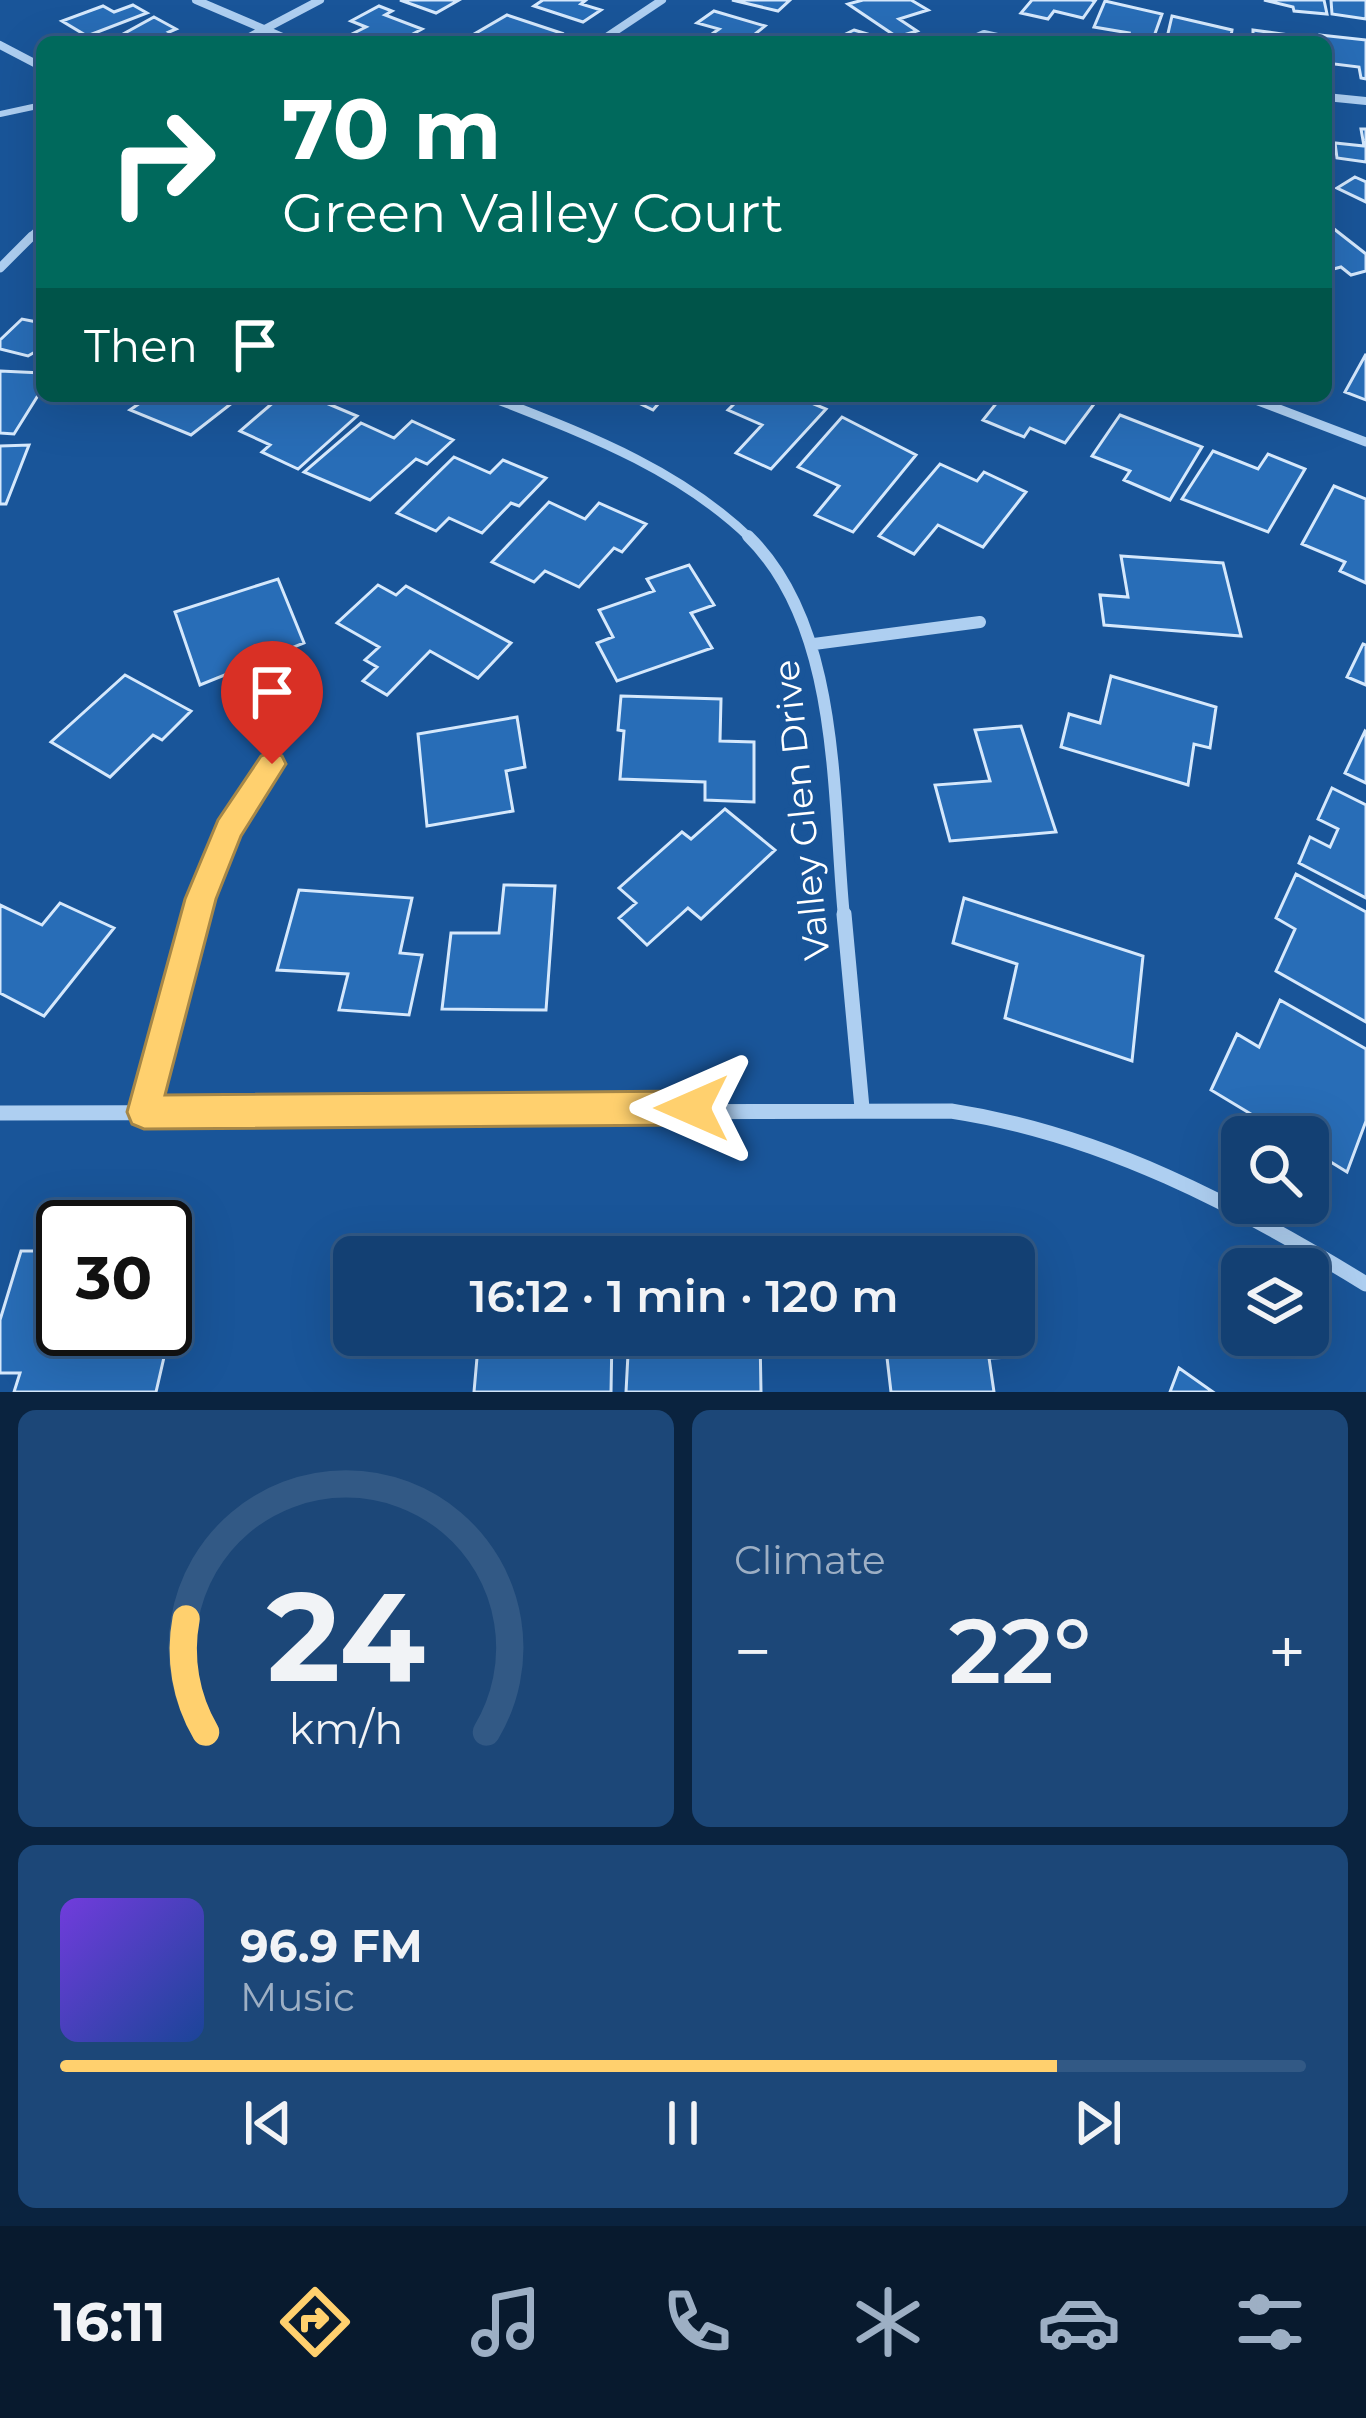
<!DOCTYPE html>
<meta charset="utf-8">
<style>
:root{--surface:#134073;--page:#1c4778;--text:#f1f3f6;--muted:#9dafc4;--line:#325985;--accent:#ffd06e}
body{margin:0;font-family:Montserrat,sans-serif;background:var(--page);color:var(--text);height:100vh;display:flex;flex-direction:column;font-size:45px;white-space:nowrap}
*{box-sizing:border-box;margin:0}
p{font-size:39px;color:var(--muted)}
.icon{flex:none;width:66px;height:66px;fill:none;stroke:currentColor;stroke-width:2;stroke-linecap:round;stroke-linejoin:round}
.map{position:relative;height:1392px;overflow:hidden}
.details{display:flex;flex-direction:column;gap:18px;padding:18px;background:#0a233f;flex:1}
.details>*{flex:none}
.hud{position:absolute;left:36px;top:36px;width:1296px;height:366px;border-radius:18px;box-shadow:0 12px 48px #0002,0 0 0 3px var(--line);background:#00695c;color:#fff;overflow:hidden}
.controls{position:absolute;left:1221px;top:1116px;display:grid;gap:24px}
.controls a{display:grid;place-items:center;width:108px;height:108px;border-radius:18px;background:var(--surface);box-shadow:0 12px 48px #0002,0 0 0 3px var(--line);font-size:60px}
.speed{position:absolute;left:36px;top:1200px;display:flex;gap:24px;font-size:60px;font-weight:700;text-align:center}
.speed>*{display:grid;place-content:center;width:156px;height:156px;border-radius:50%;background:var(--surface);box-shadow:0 12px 48px #0002,0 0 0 3px var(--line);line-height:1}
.speed .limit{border:6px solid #111;border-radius:18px;background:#fff;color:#111}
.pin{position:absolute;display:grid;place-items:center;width:102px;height:102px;color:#fff;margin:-123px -51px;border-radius:50% 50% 50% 0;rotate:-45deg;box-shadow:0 0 12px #0007}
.pin .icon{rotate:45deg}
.me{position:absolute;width:132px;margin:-66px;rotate:270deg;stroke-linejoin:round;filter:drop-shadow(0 0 9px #0008)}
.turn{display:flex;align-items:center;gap:42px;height:252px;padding:0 48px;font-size:54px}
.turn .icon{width:156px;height:156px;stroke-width:2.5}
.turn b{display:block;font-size:84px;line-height:102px}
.then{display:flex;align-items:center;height:114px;padding:0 48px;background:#0003;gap:24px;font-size:45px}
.big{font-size:90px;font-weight:600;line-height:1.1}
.details .tile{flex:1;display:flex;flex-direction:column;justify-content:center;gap:18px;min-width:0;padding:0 42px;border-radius:18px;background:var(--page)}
.details .dial{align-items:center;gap:0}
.dial svg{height:312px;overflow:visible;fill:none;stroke:var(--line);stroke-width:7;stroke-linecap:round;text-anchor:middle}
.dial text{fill:var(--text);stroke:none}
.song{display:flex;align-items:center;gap:36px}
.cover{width:144px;height:144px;border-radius:18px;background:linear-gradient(135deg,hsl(260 70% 55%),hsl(220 70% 35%))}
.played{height:12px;border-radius:6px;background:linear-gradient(90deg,var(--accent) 80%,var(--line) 80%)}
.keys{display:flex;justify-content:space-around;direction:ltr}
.heat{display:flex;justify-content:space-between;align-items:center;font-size:66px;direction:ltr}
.details .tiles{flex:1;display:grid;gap:18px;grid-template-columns:1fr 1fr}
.tile:last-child{grid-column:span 2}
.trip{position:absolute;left:333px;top:1236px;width:702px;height:120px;border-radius:18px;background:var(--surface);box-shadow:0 12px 48px #0002,0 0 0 3px var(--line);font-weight:600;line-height:120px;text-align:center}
.tabs{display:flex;height:192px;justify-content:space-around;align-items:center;background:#081a2e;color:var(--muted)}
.tabs .icon{width:84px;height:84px}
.tabs .active{color:var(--accent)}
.tabs b{font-size:54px;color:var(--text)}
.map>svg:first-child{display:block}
.building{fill:#286db7;stroke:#d5e8fc;stroke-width:3}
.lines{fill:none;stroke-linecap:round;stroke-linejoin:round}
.lane{stroke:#aecff1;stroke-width:6}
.street-far3{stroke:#aecff1;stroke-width:8}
.street-far2{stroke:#aecff1;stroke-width:9}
.street-far1{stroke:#aecff1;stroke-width:12}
.street{stroke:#aecff1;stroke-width:15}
.route{fill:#ffd06e;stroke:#a68748;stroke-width:3}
.labels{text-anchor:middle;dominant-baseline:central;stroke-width:12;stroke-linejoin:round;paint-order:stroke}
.street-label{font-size:36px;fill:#fff;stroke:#195599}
</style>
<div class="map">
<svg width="1366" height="1392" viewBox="0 0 1366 1392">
<rect width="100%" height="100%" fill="#195599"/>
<!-- building -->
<path class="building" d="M400 0H459L436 13Z
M543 0H586L581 4 601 10 583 22 534 6Z
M732 0H790L778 11Z
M863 0H911L928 10 899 19 917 31 897 37 848 4Z
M1032 0H1091L1095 1 1083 18 1054 11 1048 19 1021 13Z
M1264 0H1324L1327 14 1294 11 1293 7Z
M1331 0H1366V19L1332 14Z
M1105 1 1162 14 1152 42H1125L1129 33 1094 27Z
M133 5 147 13 87 36 62 21 103 6 114 12Z
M379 6 392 11 385 15 422 29 398 42H373L352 34 366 27 351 21Z
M714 11 765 26 745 42H726L709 36 719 29 697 23Z
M507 15 561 33 546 42H500L476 33Z
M1172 16 1232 30 1230 42H1166Z
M154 17 176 29 169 32 182 39H114Z
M854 30 884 39 829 42Z
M1253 30 1311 38V42H1253Z
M1320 35 1366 40V79L1361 78 1359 67 1326 63V42H1321Z
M1361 129H1366V162L1337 158 1335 143 1364 146Z
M1355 177 1366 182V202L1337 188Z
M1329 225 1366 254V271L1351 275 1341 267 1326 271Z
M42 317V348L28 356 0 349V340L22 319 37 322Z
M1366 354V400L1345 392Z
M0 371 42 373V389L14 434 0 433Z
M150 396H241L191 435 130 410Z
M265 396H324L319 400 357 416 298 469 262 452 270 445 240 431 275 401Z
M624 396H665L653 410Z
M742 396H795L826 409 771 469 736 453 762 425 728 410Z
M1002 396H1100L1065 443 1030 428 1024 437 983 420Z
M1120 415 1202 447 1170 500 1124 480 1130 471 1092 456Z
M842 417 916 455 853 532 815 515 839 486 798 467Z
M412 421 453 440 427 464 416 459 370 500 304 472 361 423 394 438Z
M29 445 6 504H0V446Z
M1213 451 1258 469 1268 454 1305 469 1268 532 1182 499Z
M454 457 490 473 503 460 546 478 519 506 511 503 482 533 449 518 436 531 397 513Z
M940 464 977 481 984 472 1026 492 983 547 938 525 914 554 879 536Z
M1334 486 1366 499V583L1340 571 1345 562 1302 544Z
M549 502 585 519 599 503 646 524 622 552 614 548 579 587 545 571 534 582 492 562Z
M1121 556 1223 563 1241 636 1104 625 1100 595 1128 597Z
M689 565 714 605 691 613 712 648 617 681 597 643 613 637 599 610 654 591 647 579Z
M278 579 304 643 200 685 175 612Z
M378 585 396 595 406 586 511 643 478 678 430 651 387 695 363 681 377 667 365 660 379 647 337 623Z
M1363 644 1366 645V685L1347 677Z
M125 675 191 711 162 740 153 735 110 777 51 742Z
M1111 676 1216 707 1210 748 1194 744 1188 785 1061 747 1069 714 1100 723Z
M621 696 721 699 720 741 754 742V802L705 800V782L620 779 624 731 618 730Z
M517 717 525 767 506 771 513 811 427 826 418 734Z
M1021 726 1056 832 950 841 935 785 990 781 975 730Z
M1365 731 1366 732V783L1345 773Z
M1332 788 1366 805V898L1299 863 1310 837 1330 847 1338 829 1318 819Z
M725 809 775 850 701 919 688 908 647 945 619 918 636 903 619 888 682 832 691 839Z
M1296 874 1366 912V1022L1276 971 1295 929 1276 918Z
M504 885 555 886 546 1010 442 1009 451 933H499Z
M299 890 412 898 400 953 422 955 409 1015 339 1010 348 974 277 970Z
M964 898 1143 956 1132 1061 1005 1018 1017 964 953 943Z
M60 903 114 928 44 1016 0 993V905L42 925Z
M1280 1000 1366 1049V1121L1347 1172 1308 1148V1137H1289L1211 1090 1237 1034 1259 1047Z
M668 1242 760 1245V1257H667Z
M21 1251H63V1329H165V1278L182 1279 156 1392H14L20 1373H0V1320Z
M561 1252V1257H485V1253Z
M479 1335H612L611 1392H474Z
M629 1335H760L761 1392H626Z
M804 1335H1008L1012 1357 989 1358 994 1392H891L886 1349 805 1350Z
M1179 1368 1213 1392H1170Z"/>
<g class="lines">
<!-- lane -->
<path class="lane" d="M0 114 42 105"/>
<!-- street-far3 -->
<path class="street-far3" d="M196 0 294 42
M240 42 320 0
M599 42 662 0
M966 42 984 34 1020 42
M0 45 42 67
M1326 97 1366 101
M29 239 42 226"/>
<!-- street-far2 -->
<path class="street-far2" d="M0 268 32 236
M488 396C582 433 677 467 751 539
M1245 396 1366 442"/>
<!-- street-far1 -->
<path class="street-far1" d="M748 536C841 627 832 795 844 917
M814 644 980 622
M196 917 228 830 271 764"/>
<!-- street -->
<path class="street" d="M844 914 862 1108
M144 1112 197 914
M0 1113 951 1111C1102 1134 1237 1205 1366 1284"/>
</g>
<!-- route -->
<path class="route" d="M272 752 282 756 286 764 241 836 216 899 165 1095 692 1091 704 1096 709 1108 704 1120 692 1125 144 1129 132 1124 127 1112 185 899 218 820 261 756Z"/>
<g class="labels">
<!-- street labels -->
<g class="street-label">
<text transform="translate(801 810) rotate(-96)">Valley Glen Drive</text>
</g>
</g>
</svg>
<div class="controls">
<a><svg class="icon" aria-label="search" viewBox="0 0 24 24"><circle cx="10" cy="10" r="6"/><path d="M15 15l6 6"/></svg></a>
<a><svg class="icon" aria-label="layers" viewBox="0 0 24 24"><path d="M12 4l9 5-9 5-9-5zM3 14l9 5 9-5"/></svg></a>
</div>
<div class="speed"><div class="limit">30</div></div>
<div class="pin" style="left:272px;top:764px;background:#d93025"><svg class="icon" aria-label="arrive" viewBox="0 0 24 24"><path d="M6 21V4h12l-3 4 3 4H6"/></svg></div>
<svg class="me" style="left:692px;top:1108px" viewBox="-20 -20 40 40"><path d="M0-17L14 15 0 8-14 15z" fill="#ffd06e" stroke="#fff" stroke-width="4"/></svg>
<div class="trip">16:12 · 1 min · 120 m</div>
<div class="hud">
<div class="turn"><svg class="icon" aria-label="right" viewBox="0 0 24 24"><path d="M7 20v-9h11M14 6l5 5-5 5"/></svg><div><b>70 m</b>Green Valley Court</div></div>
<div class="then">Then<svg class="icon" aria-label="arrive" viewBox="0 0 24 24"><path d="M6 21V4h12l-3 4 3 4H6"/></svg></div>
</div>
</div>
<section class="details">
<div class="tiles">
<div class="tile dial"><svg viewBox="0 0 100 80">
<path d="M14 69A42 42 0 1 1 86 69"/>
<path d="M14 69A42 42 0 0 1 9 40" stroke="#ffd06e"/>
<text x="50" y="56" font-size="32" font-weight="700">24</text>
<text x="50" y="72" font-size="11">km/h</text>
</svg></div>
<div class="tile"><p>Climate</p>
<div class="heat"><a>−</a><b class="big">22°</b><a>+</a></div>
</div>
<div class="tile">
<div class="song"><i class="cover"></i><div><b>96.9 FM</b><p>Music</p></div></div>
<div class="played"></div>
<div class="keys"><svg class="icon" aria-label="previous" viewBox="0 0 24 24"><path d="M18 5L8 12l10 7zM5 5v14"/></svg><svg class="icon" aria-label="pause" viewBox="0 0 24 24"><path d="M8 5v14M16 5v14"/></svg><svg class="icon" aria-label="next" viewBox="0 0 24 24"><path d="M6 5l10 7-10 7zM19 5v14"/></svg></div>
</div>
</div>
</section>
<nav class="tabs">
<b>16:11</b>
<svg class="icon active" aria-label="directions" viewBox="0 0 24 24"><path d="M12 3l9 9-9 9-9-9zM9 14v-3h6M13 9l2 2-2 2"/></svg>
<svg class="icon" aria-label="music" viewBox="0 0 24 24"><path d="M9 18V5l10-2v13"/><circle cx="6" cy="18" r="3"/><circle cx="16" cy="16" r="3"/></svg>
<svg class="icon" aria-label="phone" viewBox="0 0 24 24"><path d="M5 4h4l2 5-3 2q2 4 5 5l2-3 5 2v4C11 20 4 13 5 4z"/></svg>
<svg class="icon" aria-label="climate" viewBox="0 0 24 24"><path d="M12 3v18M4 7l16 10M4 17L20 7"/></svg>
<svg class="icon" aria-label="car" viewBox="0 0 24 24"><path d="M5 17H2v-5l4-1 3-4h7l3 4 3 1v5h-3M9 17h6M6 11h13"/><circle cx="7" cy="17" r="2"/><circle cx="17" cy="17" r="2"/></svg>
<svg class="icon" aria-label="filters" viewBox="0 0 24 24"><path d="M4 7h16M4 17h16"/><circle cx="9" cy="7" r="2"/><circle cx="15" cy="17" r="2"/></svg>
</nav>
